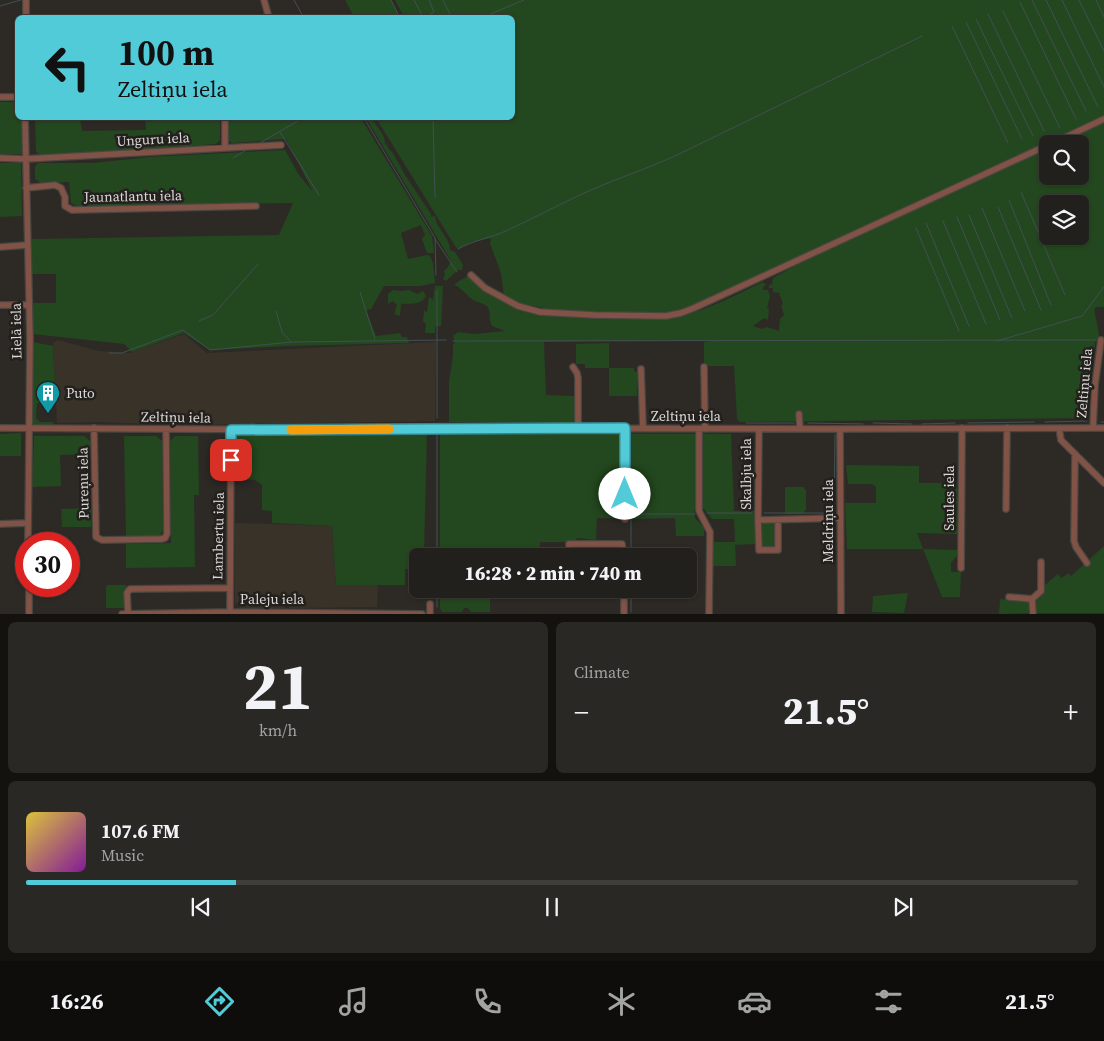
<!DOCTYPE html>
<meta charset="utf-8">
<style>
:root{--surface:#22201c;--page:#2a2825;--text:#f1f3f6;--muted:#a2a3a3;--line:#3f3e3b;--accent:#52cbd8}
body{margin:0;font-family:"Source Serif 4",serif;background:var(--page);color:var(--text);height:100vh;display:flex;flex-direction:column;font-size:19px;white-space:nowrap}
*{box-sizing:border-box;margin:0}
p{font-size:16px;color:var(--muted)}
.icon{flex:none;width:28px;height:28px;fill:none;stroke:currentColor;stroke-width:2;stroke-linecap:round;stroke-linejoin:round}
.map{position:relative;height:614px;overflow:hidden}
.sheet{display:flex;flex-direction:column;gap:8px;padding:8px;background:#13120f;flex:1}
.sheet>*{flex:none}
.banner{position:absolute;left:15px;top:15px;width:500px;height:105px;border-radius:8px;box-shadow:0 1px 4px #0004,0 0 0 1px var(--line);background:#52cbd8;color:#111;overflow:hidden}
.controls{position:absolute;left:1039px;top:135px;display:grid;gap:10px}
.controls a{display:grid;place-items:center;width:50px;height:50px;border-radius:8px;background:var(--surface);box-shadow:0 1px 4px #0004,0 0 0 1px var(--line);font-size:25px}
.speed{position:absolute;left:15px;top:532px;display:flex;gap:10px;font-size:25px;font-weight:700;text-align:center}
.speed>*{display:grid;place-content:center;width:65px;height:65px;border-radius:50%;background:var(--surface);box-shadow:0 1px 4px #0004,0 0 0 1px var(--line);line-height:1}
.speed .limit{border:8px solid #d22;background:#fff;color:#111}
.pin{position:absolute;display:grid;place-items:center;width:42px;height:42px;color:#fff;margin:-21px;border-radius:10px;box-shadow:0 2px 8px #0006}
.me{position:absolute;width:55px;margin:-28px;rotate:0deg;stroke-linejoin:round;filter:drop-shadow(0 0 4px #0008)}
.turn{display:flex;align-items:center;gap:18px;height:105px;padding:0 20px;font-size:22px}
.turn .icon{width:65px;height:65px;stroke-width:2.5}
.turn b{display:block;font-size:35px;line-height:42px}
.big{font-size:38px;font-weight:800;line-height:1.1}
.sheet .widget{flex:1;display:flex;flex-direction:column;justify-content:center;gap:8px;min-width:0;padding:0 18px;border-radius:8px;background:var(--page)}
.sheet .dial{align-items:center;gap:0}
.dial b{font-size:65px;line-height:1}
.song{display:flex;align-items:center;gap:15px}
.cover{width:60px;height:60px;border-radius:8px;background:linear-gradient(135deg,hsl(50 70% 55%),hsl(290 70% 35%))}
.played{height:5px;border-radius:2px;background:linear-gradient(90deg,var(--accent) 20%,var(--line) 20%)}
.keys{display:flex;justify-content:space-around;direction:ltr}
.heat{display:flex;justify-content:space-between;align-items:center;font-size:28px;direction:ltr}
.sheet .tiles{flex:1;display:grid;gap:8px;grid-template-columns:1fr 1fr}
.widget:last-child{grid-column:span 2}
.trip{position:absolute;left:409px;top:548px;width:288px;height:50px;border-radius:8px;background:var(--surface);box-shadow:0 1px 4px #0004,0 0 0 1px var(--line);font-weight:800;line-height:50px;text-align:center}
.tab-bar{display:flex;height:80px;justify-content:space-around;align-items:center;background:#0e0d0b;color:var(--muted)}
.tab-bar .icon{width:35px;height:35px}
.tab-bar .selected{color:var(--accent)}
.tab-bar b{font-size:22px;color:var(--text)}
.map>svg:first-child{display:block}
.built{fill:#393229}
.green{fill:#23471e;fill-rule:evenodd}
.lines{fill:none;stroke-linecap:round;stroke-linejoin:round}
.stream{stroke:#425052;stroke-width:1}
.minor-casing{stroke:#494642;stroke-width:8}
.minor{stroke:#815246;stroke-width:5.5}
.route-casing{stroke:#35848c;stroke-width:12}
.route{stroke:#52cbd8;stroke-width:9}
.slow{stroke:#f59e0b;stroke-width:9}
.labels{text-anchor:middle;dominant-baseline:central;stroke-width:5;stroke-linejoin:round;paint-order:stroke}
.street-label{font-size:14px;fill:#dbd9d7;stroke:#23201d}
.poi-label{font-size:14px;fill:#dbd9d7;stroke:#23201d;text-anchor:start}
</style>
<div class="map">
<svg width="1104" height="614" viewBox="0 0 1104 614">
<rect width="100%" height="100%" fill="#2d2a26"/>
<!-- built -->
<path class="built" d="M184 334 207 353 436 342 435 421 176 425 98 422 57 423 53 343 58 340 98 351 130 353Z
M235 523 332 526 336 585H378L377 607 289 608V606H285V608H240L235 602Z"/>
<!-- green -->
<path class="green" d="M345 0H391L400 17H354Z
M395 0H1104V307H1097L1094 309 1099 334 1098 341 1095 342 1088 418 740 422 737 419 734 366H707V364H704V342L722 340 544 342 546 395 575 396V420L573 423 449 422V382L453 355V344L455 343 453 336 458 332 475 334 505 331 492 326C488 318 491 316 489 310 488 303 478 303 473 300 466 295 462 288 454 285L459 281 468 276C512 320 559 316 617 317 639 318 661 320 682 316 710 309 737 294 763 282L766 285 763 287V290H768L770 296 767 308 769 309 768 320 764 318 753 326 761 329 767 327 779 331 780 319 784 315 781 306 783 304 779 293 773 292V288H769V285L772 284 773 278 834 244 830 242 694 306 666 313 554 310 518 303 504 296 501 273 490 244 491 238 472 242 458 249 455 246 376 118H512V18L404 17ZM1048 144H1080V176H1048ZM1048 204H1080V236H1048Z
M0 102H17L18 118H22V154H0Z
M35 118H80L82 131 146 130 145 118H220V140L216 144 90 154H39L36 151Z
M228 118H361L432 236 434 253H427L422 239 425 235 421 225 401 233 408 259 427 255 430 256 433 263 435 283 420 286H384L371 309 366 310 376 336 400 333 402 337H407L409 343 288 346 210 350 184 333 132 352 124 344 33 334 32 303H56V274H32V239L279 235 293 203 77 206 71 203 69 182 41 183 35 179V167L38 163H93L149 157 285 150 299 175 313 192 286 139 232 143 228 140Z
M366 118H371C376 125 386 136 385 144L387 145 388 148 393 153 405 175 431 214V217L435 216C436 229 450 237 450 250L455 252 463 265 462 270H458L446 281 443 279 445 275 444 271 448 267 451 261Z
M0 163H21L22 216 0 217Z
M435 286H443L441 326H435V333H425L426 324 423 321 424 310 427 313 429 297 433 300Z
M393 290 401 291 409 290 417 294 423 291 426 296C420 306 411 303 401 304L400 316 394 314 397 305 393 301 388 304V294Z
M33 342 53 346 56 403H37L36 418 40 422H53L54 426H35L31 421Z
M609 343V368H634V371L637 372V396H609V368H585V364H576V344Z
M242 432H427L424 556H418L417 569H405V585H336L332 526 272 523V511L262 510V485L255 480 234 478V438L236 433Z
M21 433V456H0V434Z
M440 433 731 434 734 511H756L755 544 735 545 736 566H712V542H735L734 519H712L704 509 694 510 695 518 704 528V536H676L675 518 630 519 597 518 596 540 577 538 576 542H540L539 556H440Z
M34 436H84L90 441V454L60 455 61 486 32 487Z
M124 436H156L162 441 163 531 159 536H126Z
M175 436H198L199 495H194L195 567 126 568V544L171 543 170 441Z
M846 465 916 466H919V483H957V534L917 533 923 549 957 550V556L951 563V572H961L960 597H942L923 549H847L845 503H876V487L872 484H848Z
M785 487H803L806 490V510L802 514H785Z
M91 508V527H62L61 509Z
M774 523V547H761V524Z
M1104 546V613H1035C1033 593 1044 586 1058 574L1061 578 1069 573 1071 576Z
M107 585H126V608H106V587Z
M440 589H490V612H471L468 608H464L462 612H442L440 608Z
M908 593 904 613 872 612 873 596Z
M1000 599 1028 601 1030 613 999 614Z"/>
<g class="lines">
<!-- stream -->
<path class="stream" d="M294 0 304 18
M391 0 400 18
M414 0 423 17
M443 0 452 18
M1032 0 1086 111
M1046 0 1098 107
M1062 0 1104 87
M1079 0 1104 51
M1096 0 1104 17
M1020 2 1076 119
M0 6 21 0
M1003 11 1060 128
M988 14 1044 131
M423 18 434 12 429 0
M481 18 524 0
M976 19 1033 136
M966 22 1022 139
M952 26 1008 143
M364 118 435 238 436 275
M433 118 435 197
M280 132 319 195
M258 144 303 118
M233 158 248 149
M1021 192 1065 295
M1009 200 1051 305
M998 207 1041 310
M982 208 1025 311
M969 215 1012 318
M957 217 1000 320
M943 221 986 324
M926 223 969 326
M916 228 959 331
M435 239 457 272
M458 249C474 240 491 238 508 230 532 219 556 206 580 195 612 180 644 170 675 156L922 36
M437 291V418
M360 292 375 339
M276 311 282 332 291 342
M199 321 213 315 258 264
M453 341 1096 340
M997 341 1082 316 1104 287
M109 353H122L183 330 210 350 292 342 446 340
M1045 422 1087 421
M1101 422H1104
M746 423H794
M808 423 863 424
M873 423 912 424
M968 423 1034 422
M922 424 955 423
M707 513H752
M764 513H832L834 511 835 435
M437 556V435
M631 556V515L639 514H695
M437 607V589
M631 612V589"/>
<!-- minor casing -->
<g class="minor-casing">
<path id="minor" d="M264 0 269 18
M26 18V0
M0 97H18
M25 118 30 339 28 544
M1051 144 1104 119
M225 148V118
M0 158 25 159 281 145
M26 188 55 185 61 188 65 197V206L72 210 256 206
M0 247 27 245
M471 275 485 288 518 306 540 312 594 315 666 316 681 313 694 308 1048 145
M0 305H28
M573 367 577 373 578 378V428
M704 367 705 429
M641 369 643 428
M799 414 800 429
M0 428 356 430 445 428 840 429 1104 428
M94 428 96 537 102 540 161 539 165 538 167 534 166 429
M1059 428 1061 440 1104 483
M1093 428 1095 385 1101 340
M699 429V511L710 532 709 614
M759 429 758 520 840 518
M840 429 841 614
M1075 454 1074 541 1076 547 1087 563
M1006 509 1007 428
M625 519V428
M758 520 759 550H778V520
M0 524 28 523
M570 556 569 544H622L624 556
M961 568 962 428
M29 586V614
M1009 597 1032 599
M430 604V614
M128 613 127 593 130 589 230 588
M122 614 230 612 422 614
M230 614 231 430
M624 614V589
M1033 614 1032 599 1041 591V562"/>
</g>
<!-- minor -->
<use href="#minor" class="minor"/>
</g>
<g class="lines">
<!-- route casing -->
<g class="route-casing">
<path id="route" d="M231 460V430L625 428V494"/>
</g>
<!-- route -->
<use href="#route" class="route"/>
<!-- slow -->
<path class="slow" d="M291 430 389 429"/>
</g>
<!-- icons -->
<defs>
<g id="building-pin" transform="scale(1.25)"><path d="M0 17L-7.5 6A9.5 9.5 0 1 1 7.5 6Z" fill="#0f9aa8" stroke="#23201d"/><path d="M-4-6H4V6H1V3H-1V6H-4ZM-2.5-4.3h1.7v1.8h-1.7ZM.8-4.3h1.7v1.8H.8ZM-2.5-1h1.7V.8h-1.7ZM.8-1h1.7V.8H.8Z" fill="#fff"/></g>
</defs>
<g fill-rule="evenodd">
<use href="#building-pin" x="48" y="393"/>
</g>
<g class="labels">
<!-- street labels -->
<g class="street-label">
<text transform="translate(153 139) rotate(-3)">Unguru iela</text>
<text transform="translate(133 196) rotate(-1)">Jaunatlantu iela</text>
<text transform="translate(16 331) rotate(-91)">Lielā iela</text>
<text transform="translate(1084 383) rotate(-85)">Zeltiņu iela</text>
<text x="686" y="416">Zeltiņu iela</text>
<text transform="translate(176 417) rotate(1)">Zeltiņu iela</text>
<text transform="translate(746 474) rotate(-90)">Skalbju iela</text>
<text transform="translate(83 483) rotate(-91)">Pureņu iela</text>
<text transform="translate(949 498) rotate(-90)">Saules iela</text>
<text transform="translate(828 521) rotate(-90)">Meldriņu iela</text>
<text transform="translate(218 536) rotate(-89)">Lambertu iela</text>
<text x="272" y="599">Paleju iela</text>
</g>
<!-- poi labels -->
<g class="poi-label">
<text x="66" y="393">Puto</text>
</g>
</g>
</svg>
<div class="controls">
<a><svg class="icon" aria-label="search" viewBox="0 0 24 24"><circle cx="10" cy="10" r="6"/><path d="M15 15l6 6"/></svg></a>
<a><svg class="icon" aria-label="layers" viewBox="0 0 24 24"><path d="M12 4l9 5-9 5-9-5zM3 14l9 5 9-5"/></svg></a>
</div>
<div class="speed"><div class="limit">30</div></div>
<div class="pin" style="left:231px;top:460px;background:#d93025"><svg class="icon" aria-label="arrive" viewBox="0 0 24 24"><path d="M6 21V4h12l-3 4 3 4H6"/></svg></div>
<svg class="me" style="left:625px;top:494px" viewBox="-20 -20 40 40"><circle r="19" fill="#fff"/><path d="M0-13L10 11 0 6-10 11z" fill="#52cbd8"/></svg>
<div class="trip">16:28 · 2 min · 740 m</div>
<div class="banner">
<div class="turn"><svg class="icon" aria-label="left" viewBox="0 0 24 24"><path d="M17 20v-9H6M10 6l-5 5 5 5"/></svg><div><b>100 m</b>Zeltiņu iela</div></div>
</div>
</div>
<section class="sheet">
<div class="tiles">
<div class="widget dial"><b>21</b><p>km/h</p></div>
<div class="widget"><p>Climate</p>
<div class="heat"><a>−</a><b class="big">21.5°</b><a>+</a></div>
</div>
<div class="widget">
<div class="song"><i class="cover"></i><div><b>107.6 FM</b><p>Music</p></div></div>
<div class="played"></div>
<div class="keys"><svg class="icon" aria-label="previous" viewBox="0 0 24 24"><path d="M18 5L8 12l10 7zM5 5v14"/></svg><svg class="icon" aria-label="pause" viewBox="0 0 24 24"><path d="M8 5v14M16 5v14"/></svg><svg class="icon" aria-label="next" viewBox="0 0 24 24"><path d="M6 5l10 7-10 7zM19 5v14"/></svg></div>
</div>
</div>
</section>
<nav class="tab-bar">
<b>16:26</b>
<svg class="icon selected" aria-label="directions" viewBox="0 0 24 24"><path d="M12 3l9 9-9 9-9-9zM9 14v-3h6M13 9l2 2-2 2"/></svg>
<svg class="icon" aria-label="music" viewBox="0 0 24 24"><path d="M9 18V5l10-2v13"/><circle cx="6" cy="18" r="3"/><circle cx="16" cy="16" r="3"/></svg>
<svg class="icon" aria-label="phone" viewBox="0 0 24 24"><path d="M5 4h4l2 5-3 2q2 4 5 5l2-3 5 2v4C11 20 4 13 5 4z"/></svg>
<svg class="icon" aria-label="climate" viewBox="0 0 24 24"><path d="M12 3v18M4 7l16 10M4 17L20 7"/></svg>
<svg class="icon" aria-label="car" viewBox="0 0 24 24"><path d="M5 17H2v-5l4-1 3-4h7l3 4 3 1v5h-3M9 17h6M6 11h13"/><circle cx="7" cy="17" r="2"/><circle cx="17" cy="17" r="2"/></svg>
<svg class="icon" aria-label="filters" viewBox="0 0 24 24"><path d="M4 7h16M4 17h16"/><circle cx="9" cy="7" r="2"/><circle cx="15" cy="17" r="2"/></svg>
<b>21.5°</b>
</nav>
